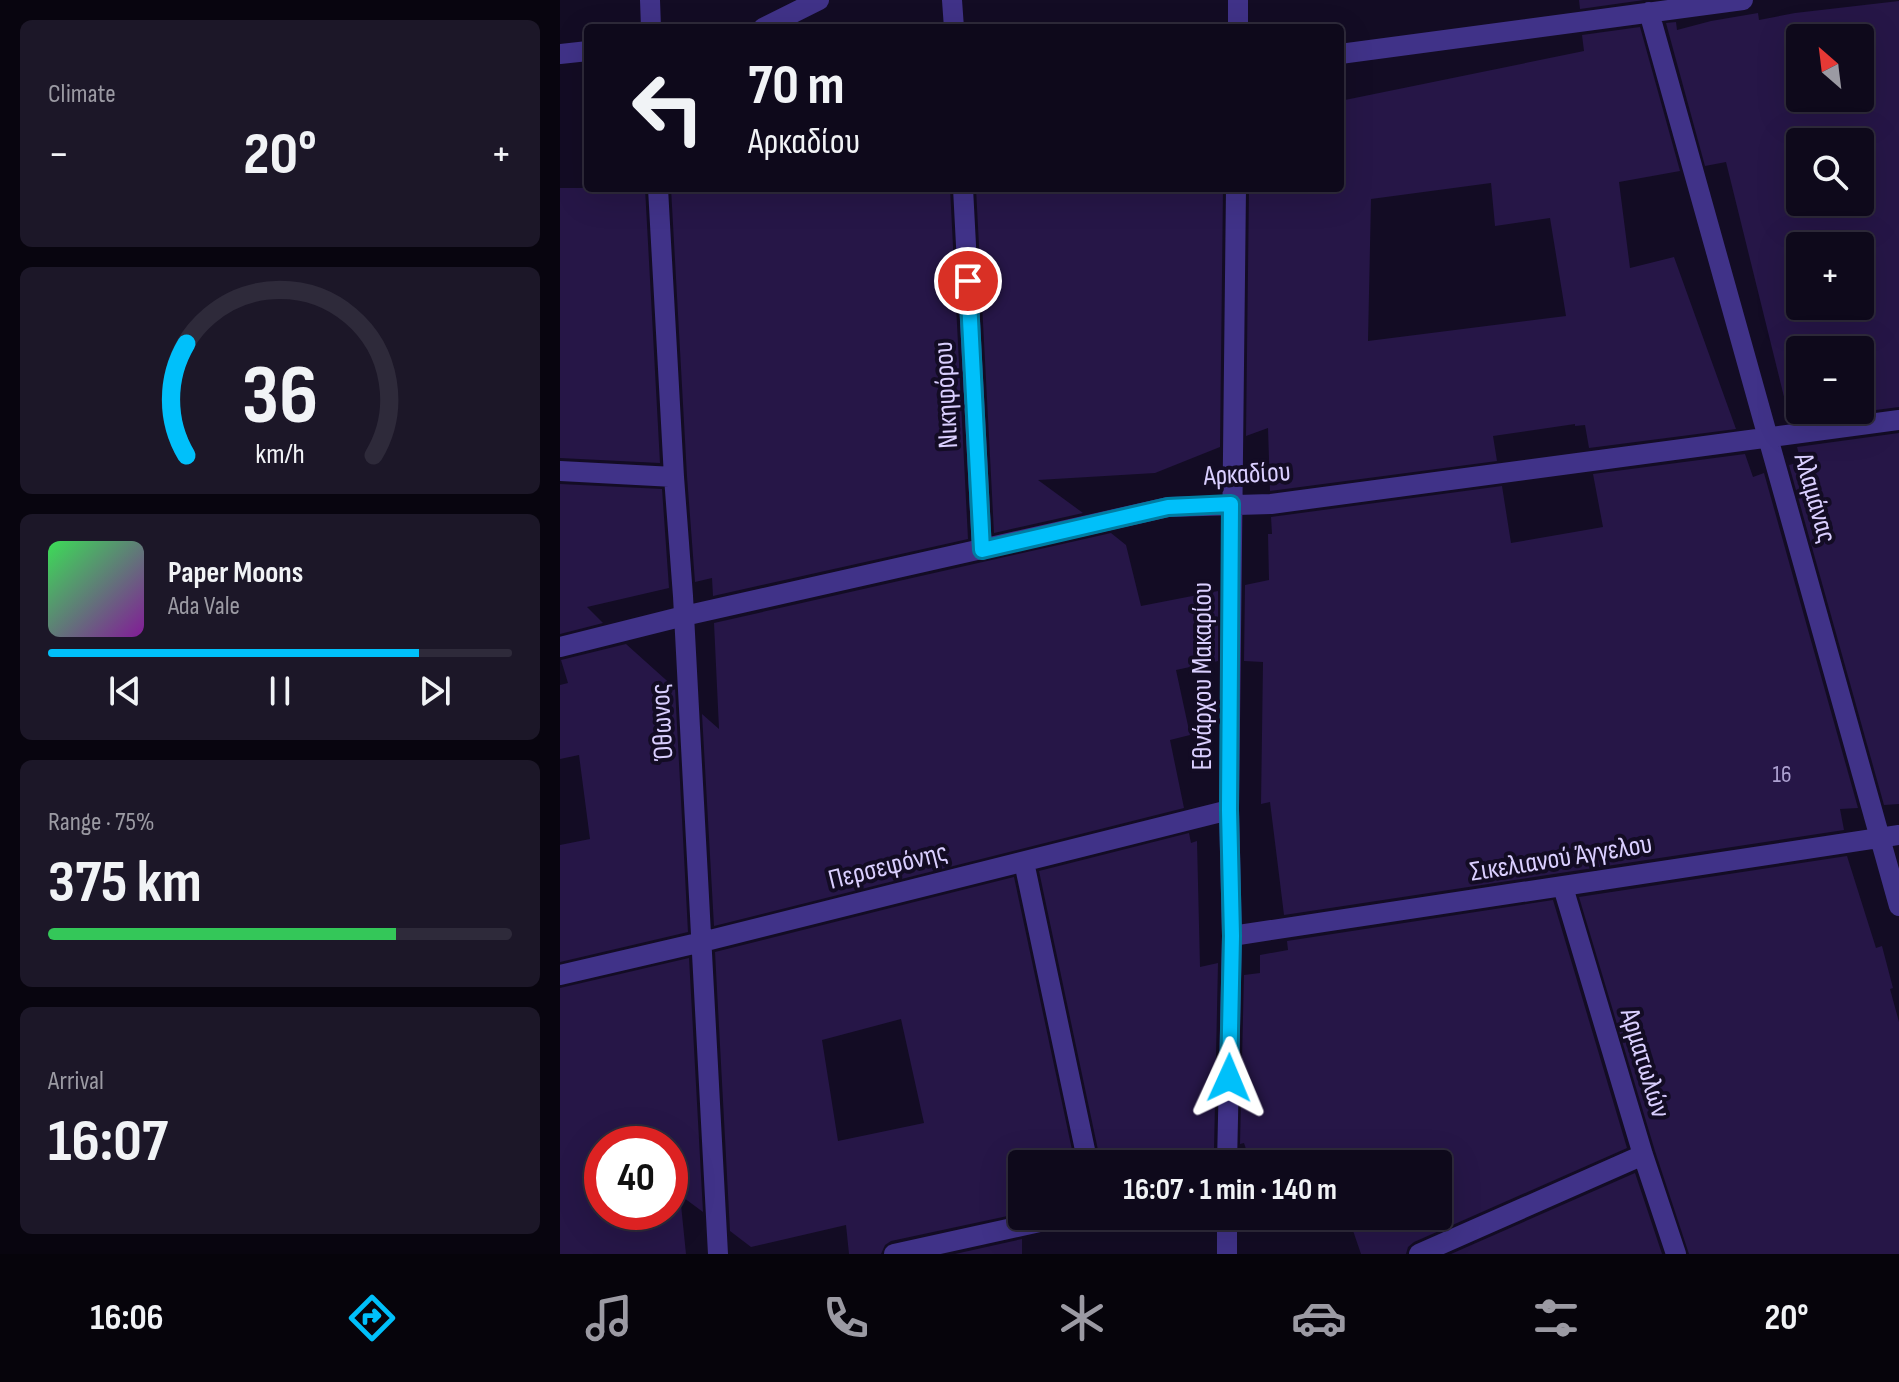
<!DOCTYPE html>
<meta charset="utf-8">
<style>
:root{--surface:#0e091b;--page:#1c1728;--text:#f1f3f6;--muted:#9b9aa3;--line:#2e2a3a;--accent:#00c0fa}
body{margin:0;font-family:"Sofia Sans Condensed",sans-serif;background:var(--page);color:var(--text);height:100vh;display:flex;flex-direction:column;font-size:30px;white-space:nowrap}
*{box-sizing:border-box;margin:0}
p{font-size:26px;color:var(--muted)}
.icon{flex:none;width:44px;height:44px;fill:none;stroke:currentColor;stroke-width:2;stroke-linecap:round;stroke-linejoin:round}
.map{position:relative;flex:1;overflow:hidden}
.panel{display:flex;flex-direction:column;gap:20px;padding:20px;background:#08050f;width:560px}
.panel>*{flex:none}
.banner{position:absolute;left:24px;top:24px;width:760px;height:168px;border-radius:8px;box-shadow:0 8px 32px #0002,0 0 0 2px var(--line);background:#0e091b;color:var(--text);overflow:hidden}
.needle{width:52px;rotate:332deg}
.fabs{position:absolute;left:1226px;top:24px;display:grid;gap:16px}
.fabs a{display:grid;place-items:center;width:88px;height:88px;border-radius:8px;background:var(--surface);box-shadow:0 8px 32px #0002,0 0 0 2px var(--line);font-size:40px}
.speed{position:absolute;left:24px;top:1126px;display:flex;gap:16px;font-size:40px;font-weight:700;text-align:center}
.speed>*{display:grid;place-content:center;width:104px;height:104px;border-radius:50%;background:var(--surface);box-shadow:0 8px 32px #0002,0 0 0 2px var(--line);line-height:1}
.speed .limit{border:12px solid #d22;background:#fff;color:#111}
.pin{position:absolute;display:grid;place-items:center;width:68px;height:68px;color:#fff;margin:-34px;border:4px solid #fff;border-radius:50%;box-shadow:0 2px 8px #0007}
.me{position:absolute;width:88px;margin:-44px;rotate:1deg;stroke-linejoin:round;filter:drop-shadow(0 0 6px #0008)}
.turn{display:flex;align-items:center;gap:28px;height:168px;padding:0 32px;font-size:36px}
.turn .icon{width:104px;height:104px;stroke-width:2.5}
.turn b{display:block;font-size:56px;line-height:68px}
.big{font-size:60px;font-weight:700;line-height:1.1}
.panel .card{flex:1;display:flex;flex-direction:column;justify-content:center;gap:12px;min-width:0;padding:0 28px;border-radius:12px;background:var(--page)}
.panel .dial{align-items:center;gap:0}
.dial svg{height:208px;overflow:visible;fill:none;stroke:var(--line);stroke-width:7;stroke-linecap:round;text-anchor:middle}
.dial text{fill:var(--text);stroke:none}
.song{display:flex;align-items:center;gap:24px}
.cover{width:96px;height:96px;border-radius:12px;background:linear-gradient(135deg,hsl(130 70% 55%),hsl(290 70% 35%))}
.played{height:8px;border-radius:4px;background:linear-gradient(90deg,var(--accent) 80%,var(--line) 80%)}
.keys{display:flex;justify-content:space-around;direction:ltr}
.heat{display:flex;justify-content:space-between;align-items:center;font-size:44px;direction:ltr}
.charge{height:12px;border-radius:6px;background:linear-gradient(90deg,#34c759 75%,var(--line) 0)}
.trip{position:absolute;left:448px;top:1150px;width:444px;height:80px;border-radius:8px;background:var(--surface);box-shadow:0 8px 32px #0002,0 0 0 2px var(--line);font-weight:700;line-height:80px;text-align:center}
.tab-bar{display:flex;height:128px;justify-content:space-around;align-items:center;background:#06040b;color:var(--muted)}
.tab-bar .icon{width:56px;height:56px}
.tab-bar .active{color:var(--accent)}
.tab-bar b{font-size:36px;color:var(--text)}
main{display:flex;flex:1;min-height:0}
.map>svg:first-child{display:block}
.building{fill:#261647;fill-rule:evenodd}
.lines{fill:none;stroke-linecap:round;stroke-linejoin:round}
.minor{stroke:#403288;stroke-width:20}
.route-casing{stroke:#007da2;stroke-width:20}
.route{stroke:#00c0fa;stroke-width:14}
.labels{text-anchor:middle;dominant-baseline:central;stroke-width:8;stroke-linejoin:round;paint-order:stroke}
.number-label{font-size:24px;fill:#ada1d1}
.street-label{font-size:28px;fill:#dacfff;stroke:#130c24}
</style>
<main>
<section class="panel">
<div class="card"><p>Climate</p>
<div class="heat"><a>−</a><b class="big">20°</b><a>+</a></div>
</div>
<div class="card dial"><svg viewBox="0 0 100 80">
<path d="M14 69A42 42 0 1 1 86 69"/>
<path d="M14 69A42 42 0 0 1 14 26" stroke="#00c0fa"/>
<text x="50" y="56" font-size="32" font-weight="700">36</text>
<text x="50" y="72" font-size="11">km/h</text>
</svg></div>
<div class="card">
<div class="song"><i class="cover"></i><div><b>Paper Moons</b><p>Ada Vale</p></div></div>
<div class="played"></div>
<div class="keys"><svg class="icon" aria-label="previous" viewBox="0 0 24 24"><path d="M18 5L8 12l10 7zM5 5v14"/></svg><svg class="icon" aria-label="pause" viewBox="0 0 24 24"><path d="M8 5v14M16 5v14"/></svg><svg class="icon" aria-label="next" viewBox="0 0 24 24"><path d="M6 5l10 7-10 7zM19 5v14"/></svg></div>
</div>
<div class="card"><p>Range · 75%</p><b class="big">375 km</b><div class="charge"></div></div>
<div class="card"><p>Arrival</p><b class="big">16:07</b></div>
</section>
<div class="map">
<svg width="1339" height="1254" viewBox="0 0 1339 1254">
<rect width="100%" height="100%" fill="#130c24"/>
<!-- building -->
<path class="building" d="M1019 0H1084L1020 9Z
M1339 1V407L1230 421 1166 162 1145 166 1106 23 1116 22 1117 30 1151 21 1198 13 1199 20 1235 13ZM1240 38H1300V98H1240ZM1240 142H1300V202H1240ZM1240 246H1300V306H1240ZM1240 350H1300V410H1240Z
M1080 27 1120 171 1059 182 1070 268 1114 257 1176 429 1029 448 1025 425 1015 426V424L933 436 937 461 710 491 708 428 686 436 689 188H780V101L1024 51 1022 35ZM931 183 935 226 990 218 1006 316 808 341 811 199Z
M0 188H85L100 463 0 458Z
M111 188 285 190V188H390L408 539 153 596 152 578 135 582 127 476Z
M416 188H663L660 447 595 473 478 480 523 513 434 533Z
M1339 433V804L1324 805 1229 465 1241 462 1237 447Z
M1185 454 1193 477 1204 473 1298 808 1280 809 1284 830 724 915 710 802 701 804 703 662 684 661 685 585 709 580 708 534H712L711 517 942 486 951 543 1043 527 1033 474Z
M0 484 102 489 109 588 27 607 43 623 0 634Z
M551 533 566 545 581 606 658 591V661L616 670 630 735 610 740 624 808 154 926 142 714 159 729 154 623Z
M66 644 115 688 128 932 0 962V845L30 839 19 755 0 759V685L8 683 1 660Z
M629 833 631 843 637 841 640 967 658 963 654 1149 584 1164H541L479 871Z
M1287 856 1316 948 1322 946 1333 988 1330 989 1339 1022V1254H1129L1095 1151 1019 897Z
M454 877 515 1164H462V1213L331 1241 325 1245 321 1254H289L286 1225 191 1247 170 1231 155 952ZM341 1019 364 1123 278 1141 262 1040Z
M993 900 1067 1148 854 1242 848 1247 846 1254H801L788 1216H878V1164H691L684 1143 680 1144 684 975 700 973V955L728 950 727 941Z
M129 958 143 1212 120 1195 126 1254H0V988ZM42 1144H110V1212H42Z
M1075 1173 1102 1254H891Z
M462 1239V1254H395Z"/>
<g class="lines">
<!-- minor -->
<path class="minor" d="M90 0 91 28
M392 0 394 28
M678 0V28
M1089 12 1339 906
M203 28 259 0
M0 54 28 51
M780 54 1183 0
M98 188 114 477 123 596 158 1254
M403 188 422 550
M0 471 114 477
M0 647 124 616 608 507 711 504 1339 420
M464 862 528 1164
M1003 887 1083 1155 1116 1254
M672 936 1339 835
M0 975 142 942 669 810
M667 1164 672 936 669 810 676 188
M667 1216V1254
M334 1254 507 1216
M859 1254 1083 1155"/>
</g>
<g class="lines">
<!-- route casing -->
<g class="route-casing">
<path id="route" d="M408 281 422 550 608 507 671 504 669 810 672 936 669 1078"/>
</g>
<!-- route -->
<use href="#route" class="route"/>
</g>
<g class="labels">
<!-- number labels -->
<g class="number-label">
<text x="1222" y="774">16</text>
</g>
<!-- street labels -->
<g class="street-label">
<text transform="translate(386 395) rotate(-93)">Νικηφόρου</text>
<text transform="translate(687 474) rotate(-3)">Αρκαδίου</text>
<text transform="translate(1255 498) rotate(74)">Αλαμάνας</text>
<text transform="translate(642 676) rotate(-90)">Εθνάρχου Μακαρίου</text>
<text transform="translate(102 722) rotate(-93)">Όθωνος</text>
<text transform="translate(1001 858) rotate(-9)">Σικελιανού Άγγελου</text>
<text transform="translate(328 866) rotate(-14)">Περσεφόνης</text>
<text transform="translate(1085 1063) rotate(73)">Αρματωλών</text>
</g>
</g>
</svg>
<div class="fabs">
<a><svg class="needle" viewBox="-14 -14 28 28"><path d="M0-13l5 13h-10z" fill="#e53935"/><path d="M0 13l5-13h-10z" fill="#9b9aa3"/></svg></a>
<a><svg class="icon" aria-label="search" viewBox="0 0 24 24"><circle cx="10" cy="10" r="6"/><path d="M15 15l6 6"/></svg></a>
<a>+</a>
<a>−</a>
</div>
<div class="speed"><div class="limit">40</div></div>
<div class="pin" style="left:408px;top:281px;background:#d93025"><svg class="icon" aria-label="arrive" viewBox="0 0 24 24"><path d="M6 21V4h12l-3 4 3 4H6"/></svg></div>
<svg class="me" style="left:669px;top:1078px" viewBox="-20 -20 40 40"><path d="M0-17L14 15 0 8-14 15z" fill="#00c0fa" stroke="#fff" stroke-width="4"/></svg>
<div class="trip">16:07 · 1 min · 140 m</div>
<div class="banner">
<div class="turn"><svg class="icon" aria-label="left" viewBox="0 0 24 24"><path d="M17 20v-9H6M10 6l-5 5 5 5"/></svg><div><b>70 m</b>Αρκαδίου</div></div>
</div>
</div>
</main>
<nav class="tab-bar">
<b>16:06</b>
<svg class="icon active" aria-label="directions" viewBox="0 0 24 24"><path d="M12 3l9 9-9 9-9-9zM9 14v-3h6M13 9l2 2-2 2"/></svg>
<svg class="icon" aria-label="music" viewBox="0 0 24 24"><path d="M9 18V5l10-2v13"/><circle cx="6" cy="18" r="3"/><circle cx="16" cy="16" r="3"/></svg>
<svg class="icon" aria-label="phone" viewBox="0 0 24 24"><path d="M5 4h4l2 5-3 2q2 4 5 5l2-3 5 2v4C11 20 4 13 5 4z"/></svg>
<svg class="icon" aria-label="climate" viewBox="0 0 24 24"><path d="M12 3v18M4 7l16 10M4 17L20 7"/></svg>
<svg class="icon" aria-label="car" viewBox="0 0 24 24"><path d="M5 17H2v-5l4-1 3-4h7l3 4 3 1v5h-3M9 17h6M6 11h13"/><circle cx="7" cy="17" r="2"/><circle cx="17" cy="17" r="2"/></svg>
<svg class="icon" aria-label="filters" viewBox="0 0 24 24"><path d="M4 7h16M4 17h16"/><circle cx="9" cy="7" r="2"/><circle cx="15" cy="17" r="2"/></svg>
<b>20°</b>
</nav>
